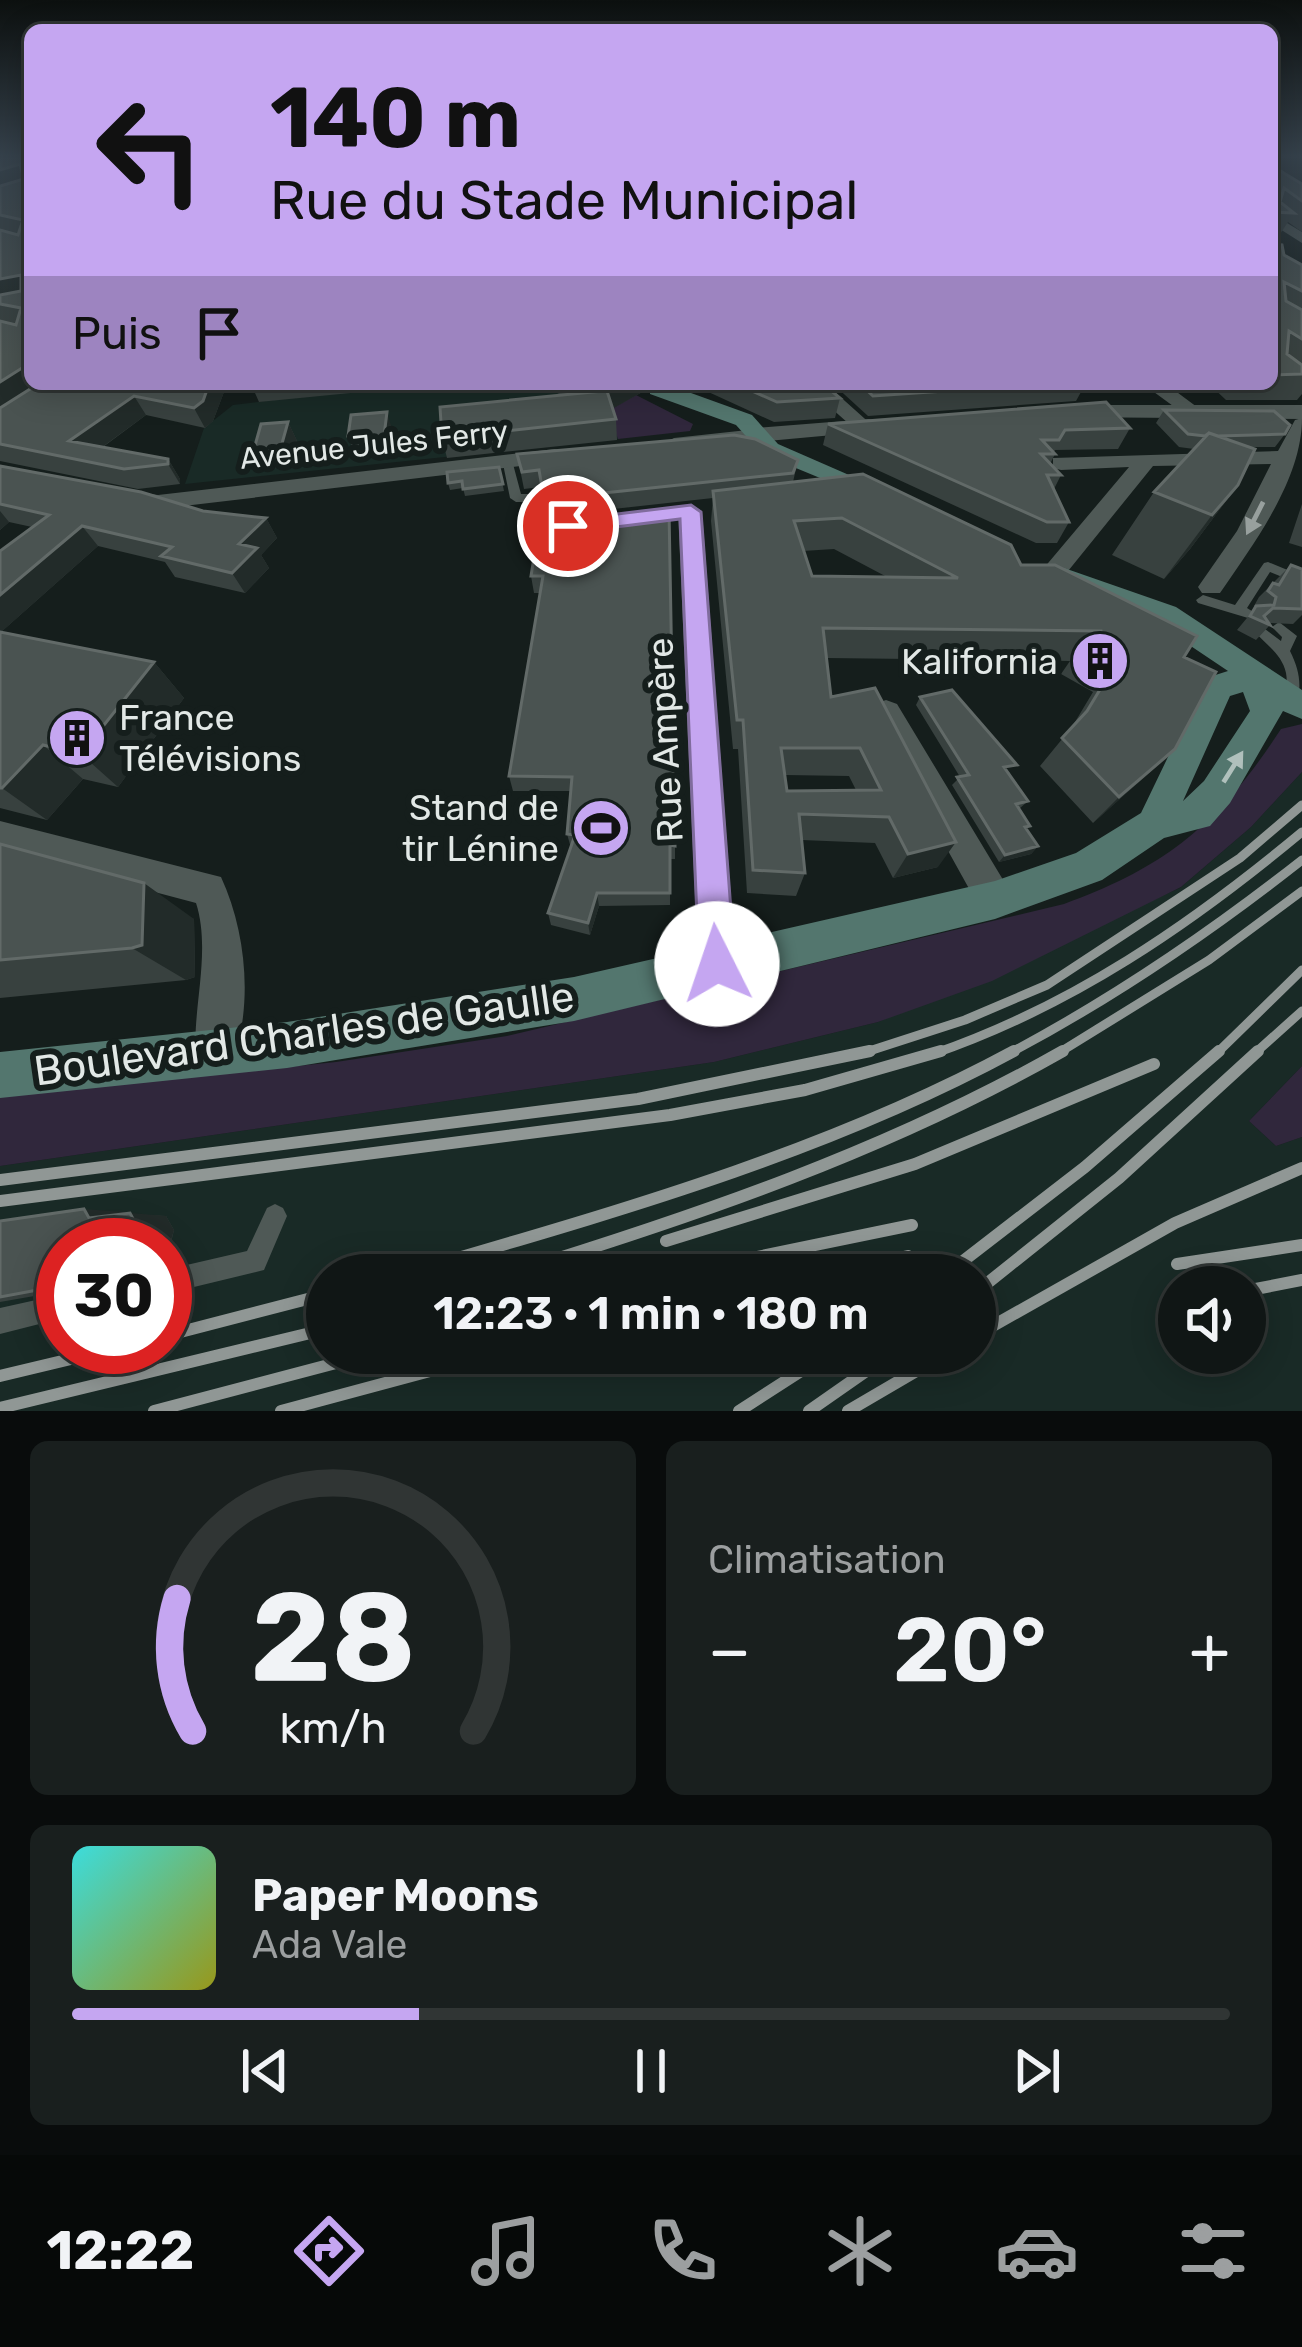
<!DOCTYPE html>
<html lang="fr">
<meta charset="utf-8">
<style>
:root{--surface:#101615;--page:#191f1e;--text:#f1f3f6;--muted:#9c9fa0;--line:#303534;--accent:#c5a6f1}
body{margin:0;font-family:Rubik,sans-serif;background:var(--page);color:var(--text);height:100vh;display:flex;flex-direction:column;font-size:45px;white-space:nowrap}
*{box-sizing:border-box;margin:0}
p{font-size:39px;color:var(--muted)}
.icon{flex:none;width:66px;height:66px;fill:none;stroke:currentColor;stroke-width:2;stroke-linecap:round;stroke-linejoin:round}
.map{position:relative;height:1411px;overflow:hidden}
.drawer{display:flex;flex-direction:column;gap:30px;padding:30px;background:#090c0c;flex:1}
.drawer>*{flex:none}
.hud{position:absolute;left:24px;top:24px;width:1254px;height:366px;border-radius:18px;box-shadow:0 6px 30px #0003,0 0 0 3px var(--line);background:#c5a6f1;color:#111;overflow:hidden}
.buttons{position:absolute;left:1158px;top:1266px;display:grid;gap:24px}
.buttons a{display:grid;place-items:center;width:108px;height:108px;border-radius:50%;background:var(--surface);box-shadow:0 6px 30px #0003,0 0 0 3px var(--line);font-size:60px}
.speed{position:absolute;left:36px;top:1218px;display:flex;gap:24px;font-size:60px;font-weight:700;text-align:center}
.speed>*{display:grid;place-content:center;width:156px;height:156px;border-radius:50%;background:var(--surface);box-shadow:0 6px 30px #0003,0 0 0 3px var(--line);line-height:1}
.speed .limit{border:18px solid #d22;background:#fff;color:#111}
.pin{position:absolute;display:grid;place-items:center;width:102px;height:102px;color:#fff;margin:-51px;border:6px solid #fff;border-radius:50%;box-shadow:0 3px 12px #0007}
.me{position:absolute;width:132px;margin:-66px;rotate:356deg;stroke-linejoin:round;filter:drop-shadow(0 0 9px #0008)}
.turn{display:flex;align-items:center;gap:42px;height:252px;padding:0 48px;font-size:54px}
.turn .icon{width:156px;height:156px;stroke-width:2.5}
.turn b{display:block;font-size:84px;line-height:102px}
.then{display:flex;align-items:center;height:114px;padding:0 48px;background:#0003;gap:24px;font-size:45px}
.big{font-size:90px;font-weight:600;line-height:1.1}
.drawer .tile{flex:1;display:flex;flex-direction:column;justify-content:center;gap:18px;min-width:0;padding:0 42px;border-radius:18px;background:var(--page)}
.drawer .dial{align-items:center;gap:0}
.dial svg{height:312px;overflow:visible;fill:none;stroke:var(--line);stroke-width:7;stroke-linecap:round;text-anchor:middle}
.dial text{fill:var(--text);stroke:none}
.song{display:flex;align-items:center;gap:36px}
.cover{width:144px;height:144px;border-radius:18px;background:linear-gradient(135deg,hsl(180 70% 55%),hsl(60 70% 35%))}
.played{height:12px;border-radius:6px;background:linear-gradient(90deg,var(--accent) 30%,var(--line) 30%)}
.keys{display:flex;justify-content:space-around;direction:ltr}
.heat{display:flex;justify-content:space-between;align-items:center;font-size:66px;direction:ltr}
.drawer .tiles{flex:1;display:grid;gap:30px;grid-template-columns:1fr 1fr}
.tile:last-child{grid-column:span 2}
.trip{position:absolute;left:306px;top:1254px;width:690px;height:120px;border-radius:60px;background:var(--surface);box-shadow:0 6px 30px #0003,0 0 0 3px var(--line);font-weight:600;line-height:120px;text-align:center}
.tabs{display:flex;height:192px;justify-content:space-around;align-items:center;background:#060908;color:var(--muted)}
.tabs .icon{width:84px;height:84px}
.tabs .active{color:var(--accent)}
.tabs b{font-size:54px;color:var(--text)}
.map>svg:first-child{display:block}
.built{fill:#192a26;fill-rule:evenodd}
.green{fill:#30273c}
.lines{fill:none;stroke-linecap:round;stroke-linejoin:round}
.service{fill:#4f5956;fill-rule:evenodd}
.minor{fill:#4f5956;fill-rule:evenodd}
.tertiary{fill:#4f5956;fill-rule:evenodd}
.secondary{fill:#53766e;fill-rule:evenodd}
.rail-far2{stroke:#909795;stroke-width:3}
.rail-far1{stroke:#909795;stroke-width:9}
.rail{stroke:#909795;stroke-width:12}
.wall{fill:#38413f;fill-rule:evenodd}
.shaded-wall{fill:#222b29}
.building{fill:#4a5351;stroke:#626a68;stroke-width:3;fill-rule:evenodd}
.oneway{fill:#98a09e}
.oneway2{fill:#b0c0bc}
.route{fill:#c5a6f1;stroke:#806c9d;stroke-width:3}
.labels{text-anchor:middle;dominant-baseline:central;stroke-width:12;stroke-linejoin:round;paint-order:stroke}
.far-street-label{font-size:30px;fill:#e2e8e6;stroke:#151e1c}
.poi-label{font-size:36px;fill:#e2e8e6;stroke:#151e1c;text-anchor:end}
.street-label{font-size:36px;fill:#e2e8e6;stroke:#151e1c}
.near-street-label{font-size:42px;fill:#e2e8e6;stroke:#151e1c}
</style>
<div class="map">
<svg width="1302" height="1411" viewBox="0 0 1302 1411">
<rect width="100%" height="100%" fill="#151e1c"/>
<!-- built -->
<path class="built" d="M402 384H613L618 439 185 484 204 428 233 405Z
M1302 772V1066L1249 1121 1276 1146 1302 1137V1411H0V1166L714 1062 878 1022 1180 888 1251 827ZM63 1245H165V1347H63ZM327 1275H975V1353H327ZM1179 1287H1245V1353H1179Z"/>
<!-- green -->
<path class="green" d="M636 395 693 424 690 431 618 439 608 411Z
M1302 724V772L1251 827 1181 887 992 981 878 1022 714 1062 0 1166V1097L336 1062 507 1036 1064 904C1169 866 1221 821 1281 729Z
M1302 1066V1137L1276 1146 1249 1121Z"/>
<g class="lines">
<!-- service -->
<path class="service" d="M508 461 513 464 521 494H537L543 498 536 545 532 546 526 542 531 502H516L510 498 503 464Z
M1268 562 1302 576V585L1270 572 1247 608 1255 613 1248 618 1198 603 1196 600 1203 595 1235 605 1264 563Z
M1279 622 1297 636 1290 651C1299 669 1302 684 1297 704H1287C1285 694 1288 683 1286 673 1282 654 1265 644 1254 631L1261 626 1281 641 1282 637 1272 627Z
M275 1204 283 1208 287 1216 264 1270 165 1294V1270L247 1251 267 1208Z
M63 1294V1318L0 1334V1308Z"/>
<!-- minor -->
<path class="minor" d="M1272 214 1302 232V243L1272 224Z
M804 384H826L874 427 857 431Z
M1143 384H1166L1201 410 1184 414Z
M1302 418C1302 480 1254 543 1220 593H1202L1198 587 1237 531 1271 464 1153 466 1060 581H1042L1038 575 1129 467 1061 470 1053 468V458L1278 451 1295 420Z
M757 429 767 435 764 439 674 450 663 444 674 438Z
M555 449 563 451V461L158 509 118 503 114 498 126 491 158 495Z
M690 504 702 511 736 965 731 979 717 984 703 979 698 965 678 511Z
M886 700 897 704 1008 888 1013 900 1008 912 995 917 982 912 871 712 875 704Z
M0 821 221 877C247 933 254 1010 230 1068L215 1074 200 1068C185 1031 214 958 196 903L0 851Z"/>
<!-- tertiary -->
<path class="tertiary" d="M1070 405H1302V419L1062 417V407Z
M869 419 877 421V431L757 442 745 435 757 428Z"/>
<!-- secondary -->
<path class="secondary" d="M650 384H666L752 415 778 444 888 492 875 500 866 497 762 454 736 425 650 394Z
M1064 568 1176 607 1302 690V719L1283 711 1230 803 1210 826 1164 838 1102 880 995 919 574 1021 287 1068 0 1098V1052L287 1022 574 977 995 881 1076 853 1141 813 1206 678 1228 671 1155 622 1054 585 1050 578 1054 571ZM1243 692 1250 711 1204 781 1183 801 1230 696Z"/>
<!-- rail-far2 -->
<path class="rail-far2" d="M1272 164 1302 189"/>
<!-- rail-far1 -->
<path class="rail-far1" d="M860 1054 965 1020 1047 985 1240 858 1302 805
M933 1054C1072 1006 1189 926 1302 832
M1008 1054C1114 998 1208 934 1302 860
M1057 1054 1209 960 1302 891
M1216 1054 1302 970
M1254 1054 1302 1011"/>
<!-- rail -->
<path class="rail" d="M0 1180 638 1099 870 1051
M0 1201 670 1115 805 1090 941 1051
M666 1241 915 1164 1154 1064
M1177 1264 1302 1245
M400 1275C608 1214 822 1155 1014 1051
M505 1275C697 1216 887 1151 1063 1051
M670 1275 912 1225
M820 1275 908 1256
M945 1275 1085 1167 1219 1051
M1245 1291 1302 1280
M975 1293 1119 1178 1258 1051
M165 1336 327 1294
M975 1336 1175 1223 1302 1168
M0 1376 121 1347
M0 1408 327 1329
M154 1411 374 1353
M281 1411 497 1353
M739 1411 829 1353
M809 1411 892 1353
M848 1411 947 1353"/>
</g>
<!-- wall -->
<path class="wall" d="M0 158H30V384H227L213 421 205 428 146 415 103 447 168 459 180 479V484L138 489 0 461Z
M1272 166 1302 184V232L1288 222 1280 234H1272Z
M1272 244 1284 255 1302 265V394L1297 400H1226L1209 384H1272Z
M251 384H442L259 402Z
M549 384H646V390L613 408 616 419 617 440 447 458 442 438 561 395 550 389Z
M691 384H823L840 398 835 418 774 422Z
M833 384H1097L1094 391 1081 392 1076 401 868 416Z
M1164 410 1285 434 1275 447H1250L1238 485 1190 549 1164 579 1112 555 1154 492 1194 449 1179 447 1156 423Z
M288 422 297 441 291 467 264 469 254 449Z
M828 424 1130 428 1118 449 1055 450 1054 452 1055 454 1050 464 1061 475 1054 489 1069 522 1057 543H1036L823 445Z
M393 432 391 456H355L348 436Z
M517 454 798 460 793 482 1021 565 1184 657 1175 749 1093 823 1040 766 1072 727 1093 692 1061 674 1070 661 826 658 831 697 938 867 893 878 875 843 802 840 805 873 796 896 747 893 738 749H733L711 521 713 498 568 514 562 518 675 846V859H670V905L599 906 590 935 551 925 548 913 571 848 567 834 571 791H513L509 776 540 593H534L531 576 550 533 541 487 524 489ZM834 549 887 577 812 576 803 551ZM785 775 849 776 856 790 787 791Z
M0 466 203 511 266 518 277 538 261 555 269 568 245 593 175 577 165 562 98 546 1 632 154 662 184 698 118 787 83 779 47 820 0 808V551L32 527 9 522 0 530Z
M499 467 504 491 465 496 463 488 450 490 448 483Z
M1302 504V547L1289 543Z
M1291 565 1302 569V615L1293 624 1268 623 1270 625 1256 640 1237 630 1256 607 1254 606 1259 597Z
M920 697 1010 773H1009L1028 801 1019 809 1030 826 1027 829 1038 846 1031 854 999 862 952 785 960 777 916 705Z
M0 844 194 919 195 977 186 980 0 998Z
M123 1212 124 1214 166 1216 174 1230 167 1259 63 1245V1291L0 1302V1221Z"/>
<!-- shaded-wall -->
<path class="shaded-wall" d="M20 164 29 180 0 188V170Z
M21 275 30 289 0 300V279Z
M30 363V384H42L0 412V382Z
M209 384H227L213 421 205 428 194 408Z
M620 384H646V390L608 411 607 391Z
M134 396 146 415 83 461 69 441Z
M387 412 393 432 391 456 384 436Z
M288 422 297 441 291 467 281 447Z
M168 459 180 479V484L168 464Z
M1238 485 1190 549 1164 579 1212 515Z
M566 497 568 514 552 525 549 508Z
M0 511 9 522 0 530Z
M266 518 277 538 261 555 269 568 245 593 232 573 239 544Z
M82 526 98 546 0 633V595Z
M154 662 184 698 118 787 81 754Z
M43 745 83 779 47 820 2 788Z
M1175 749 1146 776 1093 823 1119 797Z
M956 842 938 867 893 878 908 854Z
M1038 846 1031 854 999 862 1005 855Z
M144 883 194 919 195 977 186 980 132 948Z
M597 893 599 906 590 935 588 923Z
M84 1209 123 1212 128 1221 89 1218Z
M130 1213 166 1216 174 1230 165 1261V1245H134Z
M63 1273V1288H48Z"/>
<!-- building -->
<path class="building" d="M0 158H30V363L0 382V321L16 325 21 308 0 304V295L21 291V275L0 279V230L18 235 23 220 0 215V186L24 179 20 164 0 170Z
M1272 166 1302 184V201L1284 188 1280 202 1294 213 1272 212Z
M1272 244 1282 245 1284 255 1302 265V291L1284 282 1286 301 1302 310V339L1289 331 1287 354 1302 365V374L1272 375Z
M38 384H209L203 401 194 408 134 396 69 441 168 459V464L124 469 0 444V408Z
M577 384H620L607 391 616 419 442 438 440 407 593 392Z
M736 384H823L840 398 777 402Z
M860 384H1045L873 396Z
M1106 402 1130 428 1065 430 1059 440H1042L1055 454H1041L1061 475H1047L1069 522H1047L828 424Z
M1164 410 1274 411 1290 425 1285 434 1218 436 1209 433 1205 436 1188 434Z
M387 412 384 436H348L351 415Z
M288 422 281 447 254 449 261 424Z
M1209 433 1255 449 1238 485 1212 515 1154 492Z
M734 435 755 439 798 460 793 473 566 497 549 508 567 522 669 510 675 846 670 845V893H597L588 923 548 913 575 835 567 834 572 777 509 776 543 576H531L538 533H550L539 470 522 472 517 454Z
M0 466 141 492 203 511 266 518 239 544 257 548 232 573 161 556 172 547 82 526 0 595V551L49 515 0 504Z
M499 467 503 484 463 489 462 481 448 483 447 472Z
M863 474 1011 545 1021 565H1055L1197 636 1184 657 1216 672 1175 749 1119 797 1062 738 1087 711 1116 663 1082 645 1102 641 1101 631 823 628 831 697 875 688 956 842 908 854 889 817 799 814 805 873 753 870 743 720H737L713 491ZM842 518 958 578 812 576 794 521ZM781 748H860L881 790 787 791Z
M1291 565 1302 569V609L1273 608 1264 616 1270 625 1250 616 1256 606 1274 605 1276 597 1268 591 1273 583 1279 585Z
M0 632 154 662 81 754 43 745 2 788H0Z
M952 690 1017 765 1004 767 1028 801 1016 804 1030 826 1025 827 1038 846 1005 855 957 777 969 775 920 697Z
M0 844 144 883 142 945 132 948 0 960Z
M84 1209 89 1218 130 1213 138 1228 134 1245H63V1273L48 1288 0 1297V1221Z"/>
<!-- one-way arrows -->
<defs><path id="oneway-solid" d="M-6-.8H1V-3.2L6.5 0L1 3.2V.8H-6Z" transform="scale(3)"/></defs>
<use class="oneway" href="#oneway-solid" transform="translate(1255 518) rotate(117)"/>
<use class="oneway2" href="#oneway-solid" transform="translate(1233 767) rotate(-58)"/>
<!-- sky -->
<linearGradient id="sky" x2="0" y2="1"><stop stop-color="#0c100f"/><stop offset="0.44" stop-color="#35414b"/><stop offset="1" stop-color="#35414b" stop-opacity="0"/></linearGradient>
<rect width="1302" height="356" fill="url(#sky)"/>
<!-- route -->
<path class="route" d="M691 505 701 512 735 964 729 977 717 982 705 977 699 964 680 519 568 533 557 526 568 520Z"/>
<!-- icons -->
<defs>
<g id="building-disc" transform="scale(3)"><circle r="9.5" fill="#c5a6f1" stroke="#151e1c"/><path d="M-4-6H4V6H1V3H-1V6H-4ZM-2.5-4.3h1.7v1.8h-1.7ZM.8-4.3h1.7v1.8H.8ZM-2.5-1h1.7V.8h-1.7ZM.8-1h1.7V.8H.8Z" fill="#111"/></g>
<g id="stadium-disc" transform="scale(3)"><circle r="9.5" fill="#c5a6f1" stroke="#151e1c"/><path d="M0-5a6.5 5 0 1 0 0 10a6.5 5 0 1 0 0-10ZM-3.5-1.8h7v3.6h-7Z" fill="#111"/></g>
</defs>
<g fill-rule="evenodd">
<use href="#building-disc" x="1100" y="661"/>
<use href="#building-disc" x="77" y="738"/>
<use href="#stadium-disc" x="601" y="828"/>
</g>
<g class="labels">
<!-- far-street labels -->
<g class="far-street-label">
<text transform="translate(374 445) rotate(-6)">Avenue Jules Ferry</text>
</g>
<!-- poi labels -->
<g class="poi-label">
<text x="1058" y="661">Kalifornia</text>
<text x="119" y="717" text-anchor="start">France<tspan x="119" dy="41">Télévisions</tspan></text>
<text x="559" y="807">Stand de<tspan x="559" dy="41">tir Lénine</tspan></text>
</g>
<!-- street labels -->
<g class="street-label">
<text transform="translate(665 740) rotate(-93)">Rue Ampère</text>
</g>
<!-- near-street labels -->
<g class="near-street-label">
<text transform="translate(304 1034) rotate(-8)">Boulevard Charles de Gaulle</text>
</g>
</g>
</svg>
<div class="buttons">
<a><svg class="icon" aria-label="sound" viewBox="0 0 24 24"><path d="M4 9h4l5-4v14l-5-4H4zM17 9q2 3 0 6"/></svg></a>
</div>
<div class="speed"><div class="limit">30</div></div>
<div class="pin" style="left:568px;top:526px;background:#d93025"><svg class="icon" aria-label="arrive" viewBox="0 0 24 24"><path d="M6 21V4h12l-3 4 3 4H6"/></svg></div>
<svg class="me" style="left:717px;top:964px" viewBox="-20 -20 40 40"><circle r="19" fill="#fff"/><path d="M0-13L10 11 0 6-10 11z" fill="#c5a6f1"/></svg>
<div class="trip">12:23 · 1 min · 180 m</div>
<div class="hud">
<div class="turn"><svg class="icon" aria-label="left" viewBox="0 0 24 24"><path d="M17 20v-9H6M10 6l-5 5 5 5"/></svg><div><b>140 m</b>Rue du Stade Municipal</div></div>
<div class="then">Puis<svg class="icon" aria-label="arrive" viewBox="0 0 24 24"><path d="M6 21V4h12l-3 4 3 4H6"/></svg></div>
</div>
</div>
<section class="drawer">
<div class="tiles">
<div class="tile dial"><svg viewBox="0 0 100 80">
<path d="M14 69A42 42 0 1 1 86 69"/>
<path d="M14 69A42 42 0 0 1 10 35" stroke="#c5a6f1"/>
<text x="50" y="56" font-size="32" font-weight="700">28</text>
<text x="50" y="72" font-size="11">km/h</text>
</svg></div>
<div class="tile"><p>Climatisation</p>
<div class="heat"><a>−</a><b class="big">20°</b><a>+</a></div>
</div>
<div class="tile">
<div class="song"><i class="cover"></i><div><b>Paper Moons</b><p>Ada Vale</p></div></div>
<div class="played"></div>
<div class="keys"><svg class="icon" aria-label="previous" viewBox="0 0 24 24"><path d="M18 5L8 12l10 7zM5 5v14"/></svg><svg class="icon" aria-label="pause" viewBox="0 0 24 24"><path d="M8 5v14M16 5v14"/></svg><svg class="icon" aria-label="next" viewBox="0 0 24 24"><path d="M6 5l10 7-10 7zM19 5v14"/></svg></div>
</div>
</div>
</section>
<nav class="tabs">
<b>12:22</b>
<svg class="icon active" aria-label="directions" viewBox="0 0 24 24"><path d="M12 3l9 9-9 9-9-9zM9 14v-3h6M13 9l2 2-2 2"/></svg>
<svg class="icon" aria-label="music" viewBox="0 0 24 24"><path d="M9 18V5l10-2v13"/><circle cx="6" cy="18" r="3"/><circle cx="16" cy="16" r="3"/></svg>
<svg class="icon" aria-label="phone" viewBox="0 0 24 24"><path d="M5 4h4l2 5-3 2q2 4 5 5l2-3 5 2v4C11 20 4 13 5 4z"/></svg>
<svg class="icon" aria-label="climate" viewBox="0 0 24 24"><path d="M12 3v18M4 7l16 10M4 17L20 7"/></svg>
<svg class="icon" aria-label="car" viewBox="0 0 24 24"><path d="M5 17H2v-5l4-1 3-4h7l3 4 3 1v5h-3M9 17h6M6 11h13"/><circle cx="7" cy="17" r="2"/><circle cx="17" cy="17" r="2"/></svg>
<svg class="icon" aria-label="filters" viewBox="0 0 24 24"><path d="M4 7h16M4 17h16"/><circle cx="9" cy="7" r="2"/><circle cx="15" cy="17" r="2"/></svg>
</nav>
